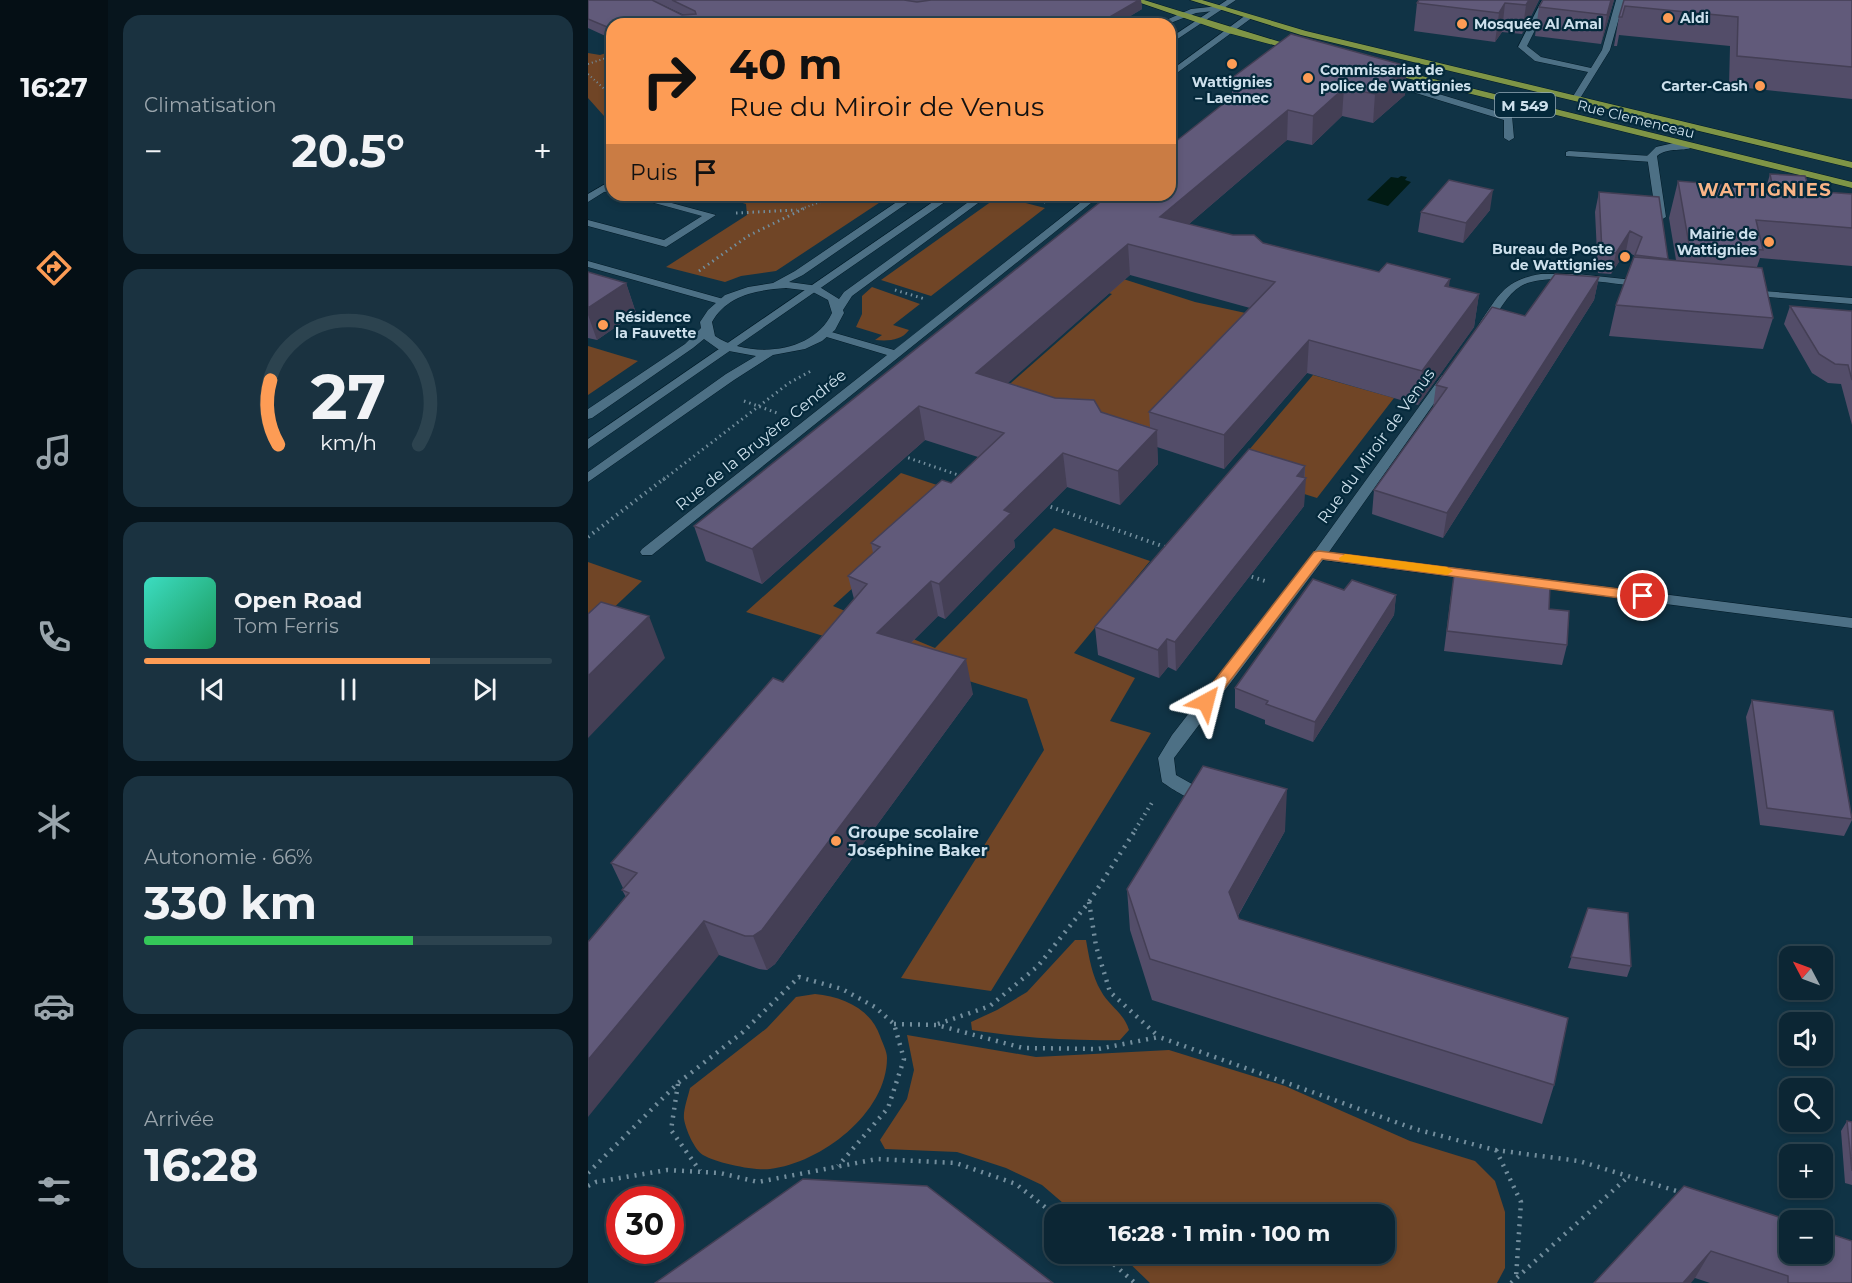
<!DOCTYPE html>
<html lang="fr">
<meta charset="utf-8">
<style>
:root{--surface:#0c2634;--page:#1a3240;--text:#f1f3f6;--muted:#9aa5ac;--line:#2c434f;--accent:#fd9c55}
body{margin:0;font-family:Montserrat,sans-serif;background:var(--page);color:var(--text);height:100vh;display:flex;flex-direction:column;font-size:22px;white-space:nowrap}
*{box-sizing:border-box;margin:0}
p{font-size:20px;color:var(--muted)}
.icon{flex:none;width:33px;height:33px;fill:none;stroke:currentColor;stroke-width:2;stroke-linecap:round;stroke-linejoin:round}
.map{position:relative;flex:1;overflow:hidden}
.drawer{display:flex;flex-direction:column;gap:15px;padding:15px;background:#07151d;width:480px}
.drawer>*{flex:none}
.guide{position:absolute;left:18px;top:18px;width:570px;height:183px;border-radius:18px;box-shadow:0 3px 9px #0003,0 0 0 2px var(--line);background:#fd9c55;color:#111;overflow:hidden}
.needle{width:39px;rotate:311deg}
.tools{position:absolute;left:1191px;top:946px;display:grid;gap:12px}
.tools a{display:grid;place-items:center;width:54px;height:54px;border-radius:12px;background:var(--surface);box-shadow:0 3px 9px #0003,0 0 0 2px var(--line);font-size:30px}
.speed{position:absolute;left:18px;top:1186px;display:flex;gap:12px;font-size:30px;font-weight:700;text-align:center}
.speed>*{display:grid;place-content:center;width:78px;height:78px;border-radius:50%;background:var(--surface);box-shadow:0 3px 9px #0003,0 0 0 2px var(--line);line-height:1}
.speed .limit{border:9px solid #d22;background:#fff;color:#111}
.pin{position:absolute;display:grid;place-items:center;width:51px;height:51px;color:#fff;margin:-26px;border:3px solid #fff;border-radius:50%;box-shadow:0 2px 6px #0007}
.me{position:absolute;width:66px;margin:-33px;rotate:38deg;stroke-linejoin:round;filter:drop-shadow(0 0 4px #0008)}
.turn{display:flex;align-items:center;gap:21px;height:126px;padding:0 24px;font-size:27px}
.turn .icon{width:78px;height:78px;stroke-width:2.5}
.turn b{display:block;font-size:42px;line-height:51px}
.then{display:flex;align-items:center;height:57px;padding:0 24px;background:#0003;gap:12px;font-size:22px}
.big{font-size:45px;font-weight:700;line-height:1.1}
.drawer .widget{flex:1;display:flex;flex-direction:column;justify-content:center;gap:9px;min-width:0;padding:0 21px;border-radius:18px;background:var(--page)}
.drawer .dial{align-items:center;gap:0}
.dial svg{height:156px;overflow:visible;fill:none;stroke:var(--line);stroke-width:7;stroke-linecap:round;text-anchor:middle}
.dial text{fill:var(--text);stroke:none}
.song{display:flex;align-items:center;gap:18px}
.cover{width:72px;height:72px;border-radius:9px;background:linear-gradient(135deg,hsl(170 70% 55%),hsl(150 70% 35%))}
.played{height:6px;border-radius:3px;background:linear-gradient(90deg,var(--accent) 70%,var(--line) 70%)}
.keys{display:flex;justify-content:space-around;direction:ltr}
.heat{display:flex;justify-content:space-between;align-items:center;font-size:33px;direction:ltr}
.charge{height:9px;border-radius:4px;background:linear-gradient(90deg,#34c759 66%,var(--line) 0)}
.trip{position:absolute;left:456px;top:1204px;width:351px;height:60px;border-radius:18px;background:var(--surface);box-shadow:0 3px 9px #0003,0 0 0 2px var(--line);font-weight:700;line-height:60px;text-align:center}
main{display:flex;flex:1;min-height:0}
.menu{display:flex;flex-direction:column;width:108px;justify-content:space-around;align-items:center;background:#050f15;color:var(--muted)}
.menu .icon{width:42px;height:42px}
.menu .selected{color:var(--accent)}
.menu b{font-size:27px;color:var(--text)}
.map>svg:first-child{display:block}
.green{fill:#704526}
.water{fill:#011b14}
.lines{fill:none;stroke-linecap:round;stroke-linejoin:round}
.service-casing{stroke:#011a27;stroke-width:1}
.minor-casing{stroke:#011a27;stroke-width:1}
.tertiary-casing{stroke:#011a27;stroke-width:1}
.primary-casing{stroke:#011a27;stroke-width:1}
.path-far3{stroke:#738e9d;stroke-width:2;stroke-dasharray:1 3;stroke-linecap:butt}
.path-far2{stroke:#738e9d;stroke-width:3;stroke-dasharray:1.5 4;stroke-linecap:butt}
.path-far1{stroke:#738e9d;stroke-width:4;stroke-dasharray:1.5 4.5;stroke-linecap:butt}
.path{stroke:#738e9d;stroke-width:4.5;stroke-dasharray:2 6;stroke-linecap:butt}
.service{fill:#4d7085;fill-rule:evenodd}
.minor{fill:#4d7085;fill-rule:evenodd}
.tertiary{fill:#4d7085;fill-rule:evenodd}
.primary{fill:#7f9546;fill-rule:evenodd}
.wall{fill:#534d69;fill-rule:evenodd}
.shaded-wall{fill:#443f55}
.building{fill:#615a7a;stroke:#443f55;stroke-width:1.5}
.route{fill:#fd9c55;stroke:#a46537;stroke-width:1.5}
.slow{fill:#f59e0b}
.poi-dot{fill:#fd9c55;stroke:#04293b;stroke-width:2}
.labels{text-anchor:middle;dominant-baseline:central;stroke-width:4.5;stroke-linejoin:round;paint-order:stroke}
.far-poi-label{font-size:14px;font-weight:bold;fill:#cde0ec;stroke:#04293b;text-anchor:start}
.far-street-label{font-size:14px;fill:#cde0ec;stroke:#04293b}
.shield{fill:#04293b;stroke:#91a9b7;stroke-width:1.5}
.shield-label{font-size:15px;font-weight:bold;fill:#cde0ec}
.street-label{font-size:16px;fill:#cde0ec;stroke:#04293b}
.poi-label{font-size:16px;font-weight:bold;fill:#cde0ec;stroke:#04293b;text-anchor:start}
.far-district-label{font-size:18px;font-weight:bold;letter-spacing:1.5px;fill:#f9b587;stroke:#04293b}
</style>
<main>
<nav class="menu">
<b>16:27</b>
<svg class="icon selected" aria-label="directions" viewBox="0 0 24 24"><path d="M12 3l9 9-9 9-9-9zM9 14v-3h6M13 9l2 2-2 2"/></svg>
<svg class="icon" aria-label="music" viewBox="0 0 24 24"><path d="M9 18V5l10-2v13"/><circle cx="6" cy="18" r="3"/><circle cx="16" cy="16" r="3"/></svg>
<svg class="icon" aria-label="phone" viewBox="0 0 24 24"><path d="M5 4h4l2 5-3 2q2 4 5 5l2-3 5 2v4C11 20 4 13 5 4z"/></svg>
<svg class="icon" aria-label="climate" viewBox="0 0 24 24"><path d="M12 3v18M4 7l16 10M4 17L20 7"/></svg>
<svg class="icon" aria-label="car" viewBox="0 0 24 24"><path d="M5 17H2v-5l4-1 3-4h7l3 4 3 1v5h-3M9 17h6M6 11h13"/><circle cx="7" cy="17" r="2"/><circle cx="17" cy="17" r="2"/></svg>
<svg class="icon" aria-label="filters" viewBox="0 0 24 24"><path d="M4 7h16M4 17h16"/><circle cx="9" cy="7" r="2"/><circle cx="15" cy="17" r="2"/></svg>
</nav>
<section class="drawer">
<div class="widget"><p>Climatisation</p>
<div class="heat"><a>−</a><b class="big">20.5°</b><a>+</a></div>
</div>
<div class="widget dial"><svg viewBox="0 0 100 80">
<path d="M14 69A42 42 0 1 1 86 69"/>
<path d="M14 69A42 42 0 0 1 10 36" stroke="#fd9c55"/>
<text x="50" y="56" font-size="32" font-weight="700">27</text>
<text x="50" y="72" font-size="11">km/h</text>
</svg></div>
<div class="widget">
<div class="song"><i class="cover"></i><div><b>Open Road</b><p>Tom Ferris</p></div></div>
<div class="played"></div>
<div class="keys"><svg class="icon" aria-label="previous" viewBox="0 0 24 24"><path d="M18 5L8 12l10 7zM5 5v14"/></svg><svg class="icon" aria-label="pause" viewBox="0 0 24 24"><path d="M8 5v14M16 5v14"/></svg><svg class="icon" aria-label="next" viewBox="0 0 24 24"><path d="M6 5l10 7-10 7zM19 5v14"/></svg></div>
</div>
<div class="widget"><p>Autonomie · 66%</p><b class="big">330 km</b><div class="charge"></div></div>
<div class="widget"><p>Arrivée</p><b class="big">16:28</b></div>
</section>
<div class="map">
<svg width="1264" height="1283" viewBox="0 0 1264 1283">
<rect width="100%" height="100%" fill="#103345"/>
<!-- green -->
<path class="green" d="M24 51V125L0 98V53L12 55Z
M128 195H303L188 271 153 276 137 282 78 267 159 215 158 204Z
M411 196 457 208 343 296 293 280Z
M461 276H526L607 302 690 320 563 445 407 397 524 294Z
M284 287 332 304 305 325 321 330C313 341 300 341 287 340L294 335 268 327 274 314V296Z
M0 346 50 361 0 395Z
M725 375 806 398 729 498 643 471Z
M313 473 370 492 245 606 347 648 466 528 562 561 486 653 547 678 522 721 563 733 403 991 313 978 456 750 439 699 158 612Z
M0 562 54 581 0 632Z
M487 940H498C501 957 504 976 513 991 521 1006 536 1013 541 1030L532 1040C481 1041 434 1038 384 1030L383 1022 409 1010 439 992Z
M227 994C255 997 282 1008 292 1036 294 1042 299 1051 299 1058 299 1113 233 1163 182 1169 166 1171 129 1163 115 1155 106 1149 98 1130 96 1119 95 1110 100 1097 102 1088L179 1028 208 997Z
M319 1035 448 1057 581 1050 697 1086 822 1141 887 1161 907 1181 917 1212V1268L909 1283H562L532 1254H796V1215H489L454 1185 418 1168 369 1152 297 1149 292 1140 319 1099 326 1070Z"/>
<!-- water -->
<path class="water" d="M813 176 819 177 817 180 823 182 800 206 779 200 803 177 810 178Z"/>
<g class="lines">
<!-- service casing -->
<g class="service-casing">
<path id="service" d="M639 0H648L582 44V38Z
M954 0H962L939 46 953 57 1003 68 1014 50 1028 0H1036L1022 50 991 100 984 98 1000 72 947 61 930 47Z
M797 75H803L824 86 924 116 926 138 921 141 916 138V120L818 90 797 79Z
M981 151 1064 156 1069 159 1064 162 978 156V152Z
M17 186 24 187V193L13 191 12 189Z
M37 195H54L128 215 78 247 0 226V220L76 240 114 216Z
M355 195H367L0 449V439Z
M1162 290 1264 298V304L1158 295 1156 293Z"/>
</g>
<!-- minor casing -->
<g class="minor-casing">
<path id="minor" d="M1086 143H1102L1107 146C1096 153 1081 146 1069 156L1078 217 1073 220 1068 217 1059 156 1068 147Z
M24 180V187L0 202V194Z
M502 195H513L64 555H54L52 552 54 549 299 355 232 335V331H240L306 350Z
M0 261 139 300 141 302 135 305 0 267Z
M953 274H989L1055 281 1061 284 1055 287C1026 284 958 271 933 286 919 294 910 313 901 326H893L891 324C911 295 916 280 953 274Z
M858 374 864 378 741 552 1264 618V628L735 560 586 758 588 775 604 784 625 791 627 796 625 801C609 806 587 791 574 782L570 758 584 735 726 552 854 375Z"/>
</g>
<!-- tertiary casing -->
<g class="tertiary-casing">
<path id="tertiary" d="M631 6H634V10L608 13 580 24H569L603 9Z
M658 15 665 17 582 78V71Z
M319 195H331L215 275 201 282 230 286 251 299 256 292 390 195H401L264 296 255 310 256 313 247 330 234 341 217 349 185 355 146 380 0 482V472L138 374 168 356 130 349 116 339 105 348 4 418 0 419V409L97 344 113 328 112 322 120 310 137 295 160 287 185 283 207 271ZM198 288 223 291 240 300 244 313C225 354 162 359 127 336L124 322C139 295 169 290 198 288Z"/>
</g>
<!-- primary casing -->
<g class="primary-casing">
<path id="primary" d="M544 0H556L712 48 708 51 640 33Z
M602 0H614L718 31 1264 162V168L713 35Z
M801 68 1264 182V188L798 73 797 71Z"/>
</g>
<!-- path-far3 -->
<path class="path-far3" d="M0 64 24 56
M0 74 24 96
M425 195 459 203
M213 209 252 195"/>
<!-- path-far2 -->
<path class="path-far2" d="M148 213 209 210
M111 271 160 236 217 208
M307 290 337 299
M156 401 192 414
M315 456 373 476
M75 480 201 383 223 371"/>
<!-- path-far1 -->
<path class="path-far1" d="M457 505 580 548
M0 537 77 478
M658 575 677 581
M547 830 565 801"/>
<!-- path -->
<path class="path" d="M501 902 508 946 522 992 570 1036
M306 1024 349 1025 435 1048 510 1049 571 1037 827 1129 907 1150 991 1161 1095 1193
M350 1024 402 1006 450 966 501 902 548 829
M90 1084 83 1130 112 1171
M908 1150 933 1202 928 1278
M0 1173 90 1083 155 1032 211 977 254 989 287 1007 306 1024 316 1059 300 1108 250 1166
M0 1186 8 1182 79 1170 132 1173 170 1182 289 1159 368 1163 428 1184 467 1215
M514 1254 547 1283
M923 1283 1041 1176"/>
<!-- service -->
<use href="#service" class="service"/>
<!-- minor -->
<use href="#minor" class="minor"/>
<!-- tertiary -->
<use href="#tertiary" class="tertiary"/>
<!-- primary -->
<use href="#primary" class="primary"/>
</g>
<!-- wall -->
<path class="wall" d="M0 0 94 15H96L64 0H553L554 9 529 24H24V39L0 28Z
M951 0 934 34 914 32 907 42 826 31 829 3Z
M955 0H1026L1013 44 947 36 951 7Z
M1036 0H1264V99L1141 86 1142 46 1031 35 1029 46H1026L1031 17Z
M703 34 817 95 785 123 754 116 724 145 699 140 601 224 791 272 861 287 891 294 886 327 830 405 719 373 636 469 569 447 570 464 532 505 479 487 426 540 427 547 357 619 350 616 323 643 385 694 187 964 179 970 171 969 131 955 38 897 34 890 35 888 23 863 195 682 266 599 260 576 285 553 283 543 363 483 390 457 337 440 174 584 118 561 106 526 644 97V78ZM542 275 662 308 561 412 562 427 419 383Z
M1182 174 1222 191 1264 194V266L1172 258 1169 267 1185 318 1175 349 1021 336 1028 305 1047 256 1038 251 1023 274 1010 273 1007 212 1011 192 1080 260H1088L1081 218 1090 181 1178 188Z
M902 210 875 243 830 232 833 212Z
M0 272 38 283 48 313 9 340 0 338Z
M1011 277 1006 300 855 538 784 514 786 490 845 408 848 385 937 316Z
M1202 306 1264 311V425L1253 384 1240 383 1224 373 1196 324Z
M717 466 716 506 588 671 580 667 571 678 510 655 507 627Z
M756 590 808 595 806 615 725 742 677 724V720L647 708V688Z
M863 595 961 609 979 645 974 665 856 651Z
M1164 700 1264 818V820L1256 836 1172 825 1158 717Z
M697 831 650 916 651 919 966 1085 954 1124 564 1000 542 930 539 889Z
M1000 908 1043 966 1039 977 980 968Z
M1259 1121 1264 1122V1185L1257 1183 1253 1131Z
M1096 1186 1264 1283H1122L1107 1278Z"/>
<!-- shaded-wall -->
<path class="shaded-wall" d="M551 0H553L554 9 529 24H515V21Z
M941 0H951L934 34 938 5Z
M1023 0H1026L1013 44 1019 15Z
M917 3 914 32 907 42 911 13Z
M507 19V24H498Z
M819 66 817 95 785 123 787 94Z
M756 88 754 116 724 145 725 116Z
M700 110 699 140 573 248 572 217Z
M905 190 902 210 875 243 878 223Z
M1042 231 1038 251 1023 274 1028 253Z
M540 244 542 275 393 407 388 373Z
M1011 277 1006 300 855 538 859 513Z
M862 279 858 311 857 286Z
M38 283 48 313 9 340 0 315V308Z
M891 294 886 327 830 405 834 371Z
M721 340 719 373 636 469V435Z
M331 406 337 440 174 584 164 549Z
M569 430 570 464 532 505 530 471Z
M475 453 479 487 426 540 427 547 357 619 351 584 416 510Z
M717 466 716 481 718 478 716 506 588 671 587 642Z
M343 581 350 616 297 668 289 633Z
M808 595 806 615 725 742 727 722Z
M61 616 77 658 0 738V676Z
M579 639 580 667 571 678 570 650Z
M378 659 385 694 187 964 179 970 165 936Z
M699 789 697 831 640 933 641 892Z
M116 921 131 955 0 1117V1060Z
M1123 1251 1107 1278 1103 1283H1095Z"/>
<!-- building -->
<path class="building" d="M0 0H64L94 15 108 14 107 11 84 0H316L329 2 343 0H551L515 21 507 19 498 24H24V29L0 19Z
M831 0H941L938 5 917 3 911 13 829 3Z
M955 0H1023L1019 15 951 7Z
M1036 0H1264V67L1149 56 1150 17 1037 6 1034 17H1031Z
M703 34 819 66 787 94 756 88 725 116 700 110 572 217 645 235H666L675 243 791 272 799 263 862 279 857 286 891 294 834 371 721 340 636 435 561 412 687 282 540 244 388 373 467 398 506 400 513 412 569 430 530 471 475 453 416 510 423 513 351 584 343 581 289 633 378 659 174 930 165 936H157L116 921 0 1060V942L41 893 34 890 49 873 23 863 185 678 195 682 279 584 260 576 292 547 283 543 354 480 363 483 416 433 331 406 164 549 106 526 521 195H582V146L663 82 644 78Z
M1182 174 1217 176 1222 191 1264 194V228L1168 220 1175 250 1101 244 1090 181 1185 189Z
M861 180 905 190 878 223 833 212Z
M1011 192 1071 197 1080 259 1047 255 1054 237 1042 231 1028 253 1014 252Z
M1046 257 1174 268 1185 318 1028 305Z
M0 272 38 283 0 308Z
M967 274 1011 277 859 513 786 490 859 388 848 385 904 307 937 316Z
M1202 306 1264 311V380L1260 365 1247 364 1231 354Z
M661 449 717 466 709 476 718 478 587 642 579 639 570 650 507 627Z
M866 575 962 586 961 609 981 611 979 645 859 631Z
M725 579 756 590 764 580 808 595 727 722 678 704 680 701 647 688Z
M13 602 61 616 0 676V614Z
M1164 700 1245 711 1264 819 1179 808Z
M615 766 699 789 641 892 651 919 980 1018 966 1085 562 959 539 889Z
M1000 908 1040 913 1043 966 983 957Z
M1259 1121 1264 1122V1171Z
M215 1179 339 1186 465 1283H67Z
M1096 1186 1203 1221H1202V1254H1234V1231L1264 1241V1283H1200V1276L1123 1251 1095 1283H1006Z"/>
<!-- route -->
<path class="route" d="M731 551 1055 592 1062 596 1055 601 734 559 623 706H613L611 702 613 698 726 552Z"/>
<!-- slow -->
<path class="slow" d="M757 554 859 567 865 571 859 575 752 561 751 558Z"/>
<!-- markers -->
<g class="poi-dot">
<circle cx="1080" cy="18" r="6"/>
<circle cx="874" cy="24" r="6"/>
<circle cx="644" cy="64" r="6"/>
<circle cx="720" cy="78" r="6"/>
<circle cx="1172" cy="86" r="6"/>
<circle cx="1181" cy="242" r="6"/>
<circle cx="1037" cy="257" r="6"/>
<circle cx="15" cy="325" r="6"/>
<circle cx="248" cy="841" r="6"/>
</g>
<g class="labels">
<!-- far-poi labels -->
<g class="far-poi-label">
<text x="1092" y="18">Aldi</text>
<text x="886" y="24">Mosquée Al Amal</text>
<text x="732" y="70">Commissariat de<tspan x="732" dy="16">police de Wattignies</tspan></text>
<text x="644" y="82" text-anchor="middle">Wattignies<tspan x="644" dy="16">– Laennec</tspan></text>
<text x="1160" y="86" text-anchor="end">Carter-Cash</text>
<text x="1169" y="234" text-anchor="end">Mairie de<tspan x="1169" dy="16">Wattignies</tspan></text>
<text x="1025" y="249" text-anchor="end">Bureau de Poste<tspan x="1025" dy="16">de Wattignies</tspan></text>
<text x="27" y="317">Résidence<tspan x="27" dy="16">la Fauvette</tspan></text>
</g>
<!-- far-street labels -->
<g class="far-street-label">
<text transform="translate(1048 119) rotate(14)">Rue Clemenceau</text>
</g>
<!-- shield labels -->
<rect class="shield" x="907" y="93" width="60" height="24" rx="4.5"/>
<g class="shield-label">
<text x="937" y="105">M 549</text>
</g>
<!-- street labels -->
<g class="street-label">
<text transform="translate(173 440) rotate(-39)">Rue de la Bruyère Cendrée</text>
<text transform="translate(788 446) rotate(-54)">Rue du Miroir de Venus</text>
</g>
<!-- poi labels -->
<g class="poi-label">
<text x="260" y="832">Groupe scolaire<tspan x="260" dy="18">Joséphine Baker</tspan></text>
</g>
<!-- far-district labels -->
<g class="far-district-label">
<text x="1177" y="190">WATTIGNIES</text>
</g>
</g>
</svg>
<div class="tools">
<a><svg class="needle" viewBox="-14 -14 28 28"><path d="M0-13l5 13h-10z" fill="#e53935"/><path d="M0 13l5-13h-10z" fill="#9aa5ac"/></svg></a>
<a><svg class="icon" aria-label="sound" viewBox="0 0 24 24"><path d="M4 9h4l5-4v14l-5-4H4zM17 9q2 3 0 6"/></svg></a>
<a><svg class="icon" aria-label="search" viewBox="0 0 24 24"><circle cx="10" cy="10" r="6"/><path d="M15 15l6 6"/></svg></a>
<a>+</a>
<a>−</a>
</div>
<div class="speed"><div class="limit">30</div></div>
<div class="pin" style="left:1055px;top:596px;background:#d93025"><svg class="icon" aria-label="arrive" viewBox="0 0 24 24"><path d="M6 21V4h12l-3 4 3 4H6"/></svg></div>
<svg class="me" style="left:618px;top:702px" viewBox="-20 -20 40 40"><path d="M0-17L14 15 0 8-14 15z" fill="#fd9c55" stroke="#fff" stroke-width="4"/></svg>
<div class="trip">16:28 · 1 min · 100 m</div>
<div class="guide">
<div class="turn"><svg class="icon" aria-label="right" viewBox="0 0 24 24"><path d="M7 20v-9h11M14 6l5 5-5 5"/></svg><div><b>40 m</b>Rue du Miroir de Venus</div></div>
<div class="then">Puis<svg class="icon" aria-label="arrive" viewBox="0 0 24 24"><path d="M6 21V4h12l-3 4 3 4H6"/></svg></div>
</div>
</div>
</main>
